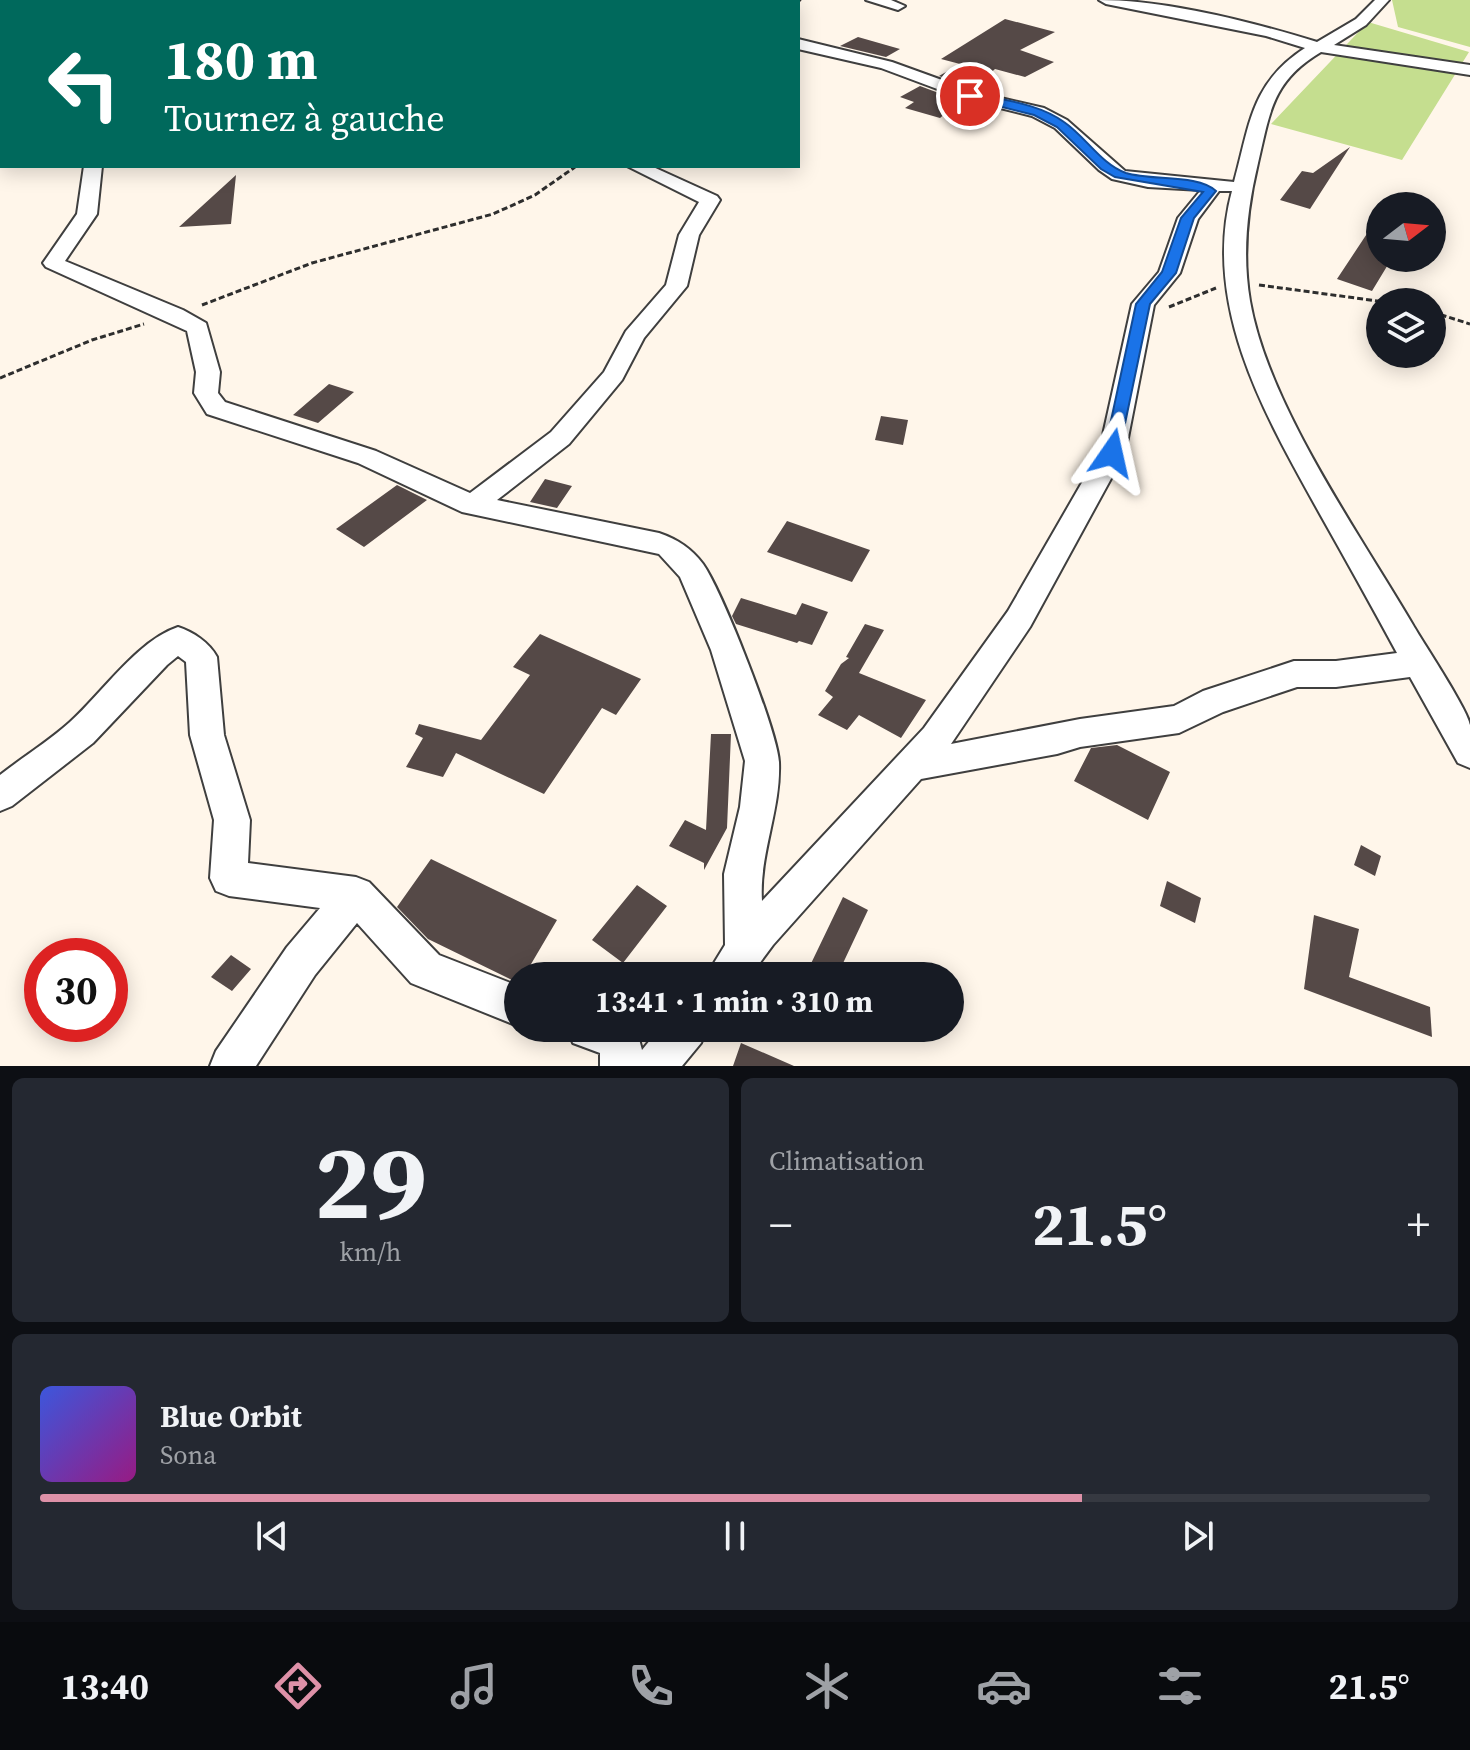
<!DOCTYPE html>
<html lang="fr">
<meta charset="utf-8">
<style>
:root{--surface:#171b24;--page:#242831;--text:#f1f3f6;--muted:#9ea1a6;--line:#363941;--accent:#de91a8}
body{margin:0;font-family:"Source Serif 4",serif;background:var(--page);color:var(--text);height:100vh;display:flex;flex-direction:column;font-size:30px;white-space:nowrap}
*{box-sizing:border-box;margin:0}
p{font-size:26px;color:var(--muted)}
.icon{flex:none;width:44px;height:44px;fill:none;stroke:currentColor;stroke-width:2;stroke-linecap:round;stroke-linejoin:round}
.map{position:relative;height:1066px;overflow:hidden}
.details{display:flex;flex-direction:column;gap:12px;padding:12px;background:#0d0f14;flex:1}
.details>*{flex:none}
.guide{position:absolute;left:0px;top:0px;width:800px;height:168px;box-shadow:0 4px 20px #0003;background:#00695c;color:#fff;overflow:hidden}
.needle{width:52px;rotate:74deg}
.fabs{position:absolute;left:1366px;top:192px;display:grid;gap:16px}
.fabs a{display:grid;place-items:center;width:80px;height:80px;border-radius:50%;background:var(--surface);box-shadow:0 4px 20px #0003;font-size:40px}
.speed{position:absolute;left:24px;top:938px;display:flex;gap:16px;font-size:40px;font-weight:700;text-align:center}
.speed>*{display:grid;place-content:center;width:104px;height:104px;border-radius:50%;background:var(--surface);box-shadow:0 4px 20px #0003;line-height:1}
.speed .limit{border:12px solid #d22;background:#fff;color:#111}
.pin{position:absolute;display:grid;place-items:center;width:68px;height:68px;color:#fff;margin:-34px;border:4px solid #fff;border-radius:50%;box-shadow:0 2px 8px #0007}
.me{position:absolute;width:88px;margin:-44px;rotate:11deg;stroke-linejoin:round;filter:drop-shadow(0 0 6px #0008)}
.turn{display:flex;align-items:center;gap:28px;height:168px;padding:0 32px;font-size:36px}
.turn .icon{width:104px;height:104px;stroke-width:2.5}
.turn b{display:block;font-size:56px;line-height:68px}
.big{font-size:60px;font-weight:700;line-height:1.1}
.details .card{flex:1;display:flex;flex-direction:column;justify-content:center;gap:12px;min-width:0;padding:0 28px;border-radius:12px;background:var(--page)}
.details .dial{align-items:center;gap:0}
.dial b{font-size:104px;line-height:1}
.song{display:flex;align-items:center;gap:24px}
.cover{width:96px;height:96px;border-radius:12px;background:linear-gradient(135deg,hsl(230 70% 55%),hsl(310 70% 35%))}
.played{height:8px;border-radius:4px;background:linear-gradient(90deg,var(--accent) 75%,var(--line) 75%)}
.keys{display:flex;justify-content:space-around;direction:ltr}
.heat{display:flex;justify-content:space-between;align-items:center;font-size:44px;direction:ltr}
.details .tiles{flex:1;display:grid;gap:12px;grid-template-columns:1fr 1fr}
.card:last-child{grid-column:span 2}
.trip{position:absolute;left:504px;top:962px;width:460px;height:80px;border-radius:40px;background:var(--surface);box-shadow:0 4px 20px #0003;font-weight:700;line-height:80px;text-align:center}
.dock{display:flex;height:128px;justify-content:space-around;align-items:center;background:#090b0e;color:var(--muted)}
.dock .icon{width:56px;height:56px}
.dock .selected{color:var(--accent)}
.dock b{font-size:36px;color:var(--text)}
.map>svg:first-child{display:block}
.forest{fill:#c5de8f}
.building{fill:#554947}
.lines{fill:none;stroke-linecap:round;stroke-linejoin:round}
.street-casing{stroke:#3f3f3f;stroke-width:4}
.path-far1{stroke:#2e2e2e;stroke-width:2;stroke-dasharray:5 2;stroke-linecap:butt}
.path{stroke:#2e2e2e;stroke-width:3;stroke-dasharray:6 3;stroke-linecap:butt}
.street{fill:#fff;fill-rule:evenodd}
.route{fill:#1a73e8;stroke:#114b97;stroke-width:2}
</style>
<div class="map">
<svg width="1470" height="1066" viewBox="0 0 1470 1066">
<rect width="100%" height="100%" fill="#fff6ea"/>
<!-- forest -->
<path class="forest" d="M1392 0H1470V47L1398 27Z
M1368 22 1469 52 1402 160 1271 124Z"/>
<!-- building -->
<path class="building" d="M1005 19 1055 32 1020 50 1054 62 1025 77 995 69 974 88 939 76 960 64 941 59Z
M858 37 900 49 886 57 840 46Z
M920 86 960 101 940 118 905 108 914 102 900 97Z
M1350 147 1310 209 1280 200 1302 171 1313 173Z
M236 175 231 224 179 227Z
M1380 214V258H1392L1372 291 1337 279Z
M329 384 354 392 318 423 293 415Z
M881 416 908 420 903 445 875 440Z
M545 479 572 486 557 508 530 502Z
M397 485 427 500 364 547 336 529Z
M787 521 870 550 852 582 767 552Z
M741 598 796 615 802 603 828 612 812 645 799 641 797 643 736 624 732 616Z
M865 624 884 630 859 673 926 700 901 738 859 715 847 730 818 715 833 697 825 691 841 664 849 658 846 657Z
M540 634 641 679 616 715 602 708 544 794 456 753 443 777 406 767 423 738 415 734 419 724 481 740 530 675 513 667Z
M711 734H731L727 828 704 870V863L669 846 685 820 706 830Z
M1117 745 1170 772 1148 820 1074 781 1091 748Z
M1361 845 1381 856 1375 876 1354 865Z
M431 859 557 920 524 976H518V983L428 939 397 907Z
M1167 881 1201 898 1195 923 1160 906Z
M637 885 667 906 623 963 592 940Z
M843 897 868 910 837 976H805Z
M1314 915 1359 929 1349 977 1430 1007 1432 1037 1304 989Z
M231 955 251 969 232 991 211 977Z
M741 1043 794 1066H733Z"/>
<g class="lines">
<!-- street casing -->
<g class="street-casing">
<path id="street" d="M70 0H85L86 2H71Z
M452 0H475L476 2H453Z
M866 0H891L905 6 898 10Z
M1099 0C1166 0 1252 22 1317 42L1356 19 1375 0H1389L1366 25 1334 45 1470 65V75L1321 52C1272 81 1270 112 1258 163 1247 209 1242 254 1250 301 1268 405 1359 533 1413 625 1424 644 1468 710 1470 725 1470 739 1470 754 1470 768L1458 763 1410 677 1336 687H1297L1223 712 1179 733 1080 747 1057 754 921 779 773 945 750 976H706L725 945 724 874 740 807 745 761 711 650 680 577 659 554 462 512 358 463 207 414 194 393 196 372 187 331 46 267 43 263 77 214 84 166H102L97 214 65 261 183 310 206 323 220 372 218 393 225 402 376 451 470 493 551 432 604 372 626 331 666 285 679 235 699 202 627 166H651L717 196 720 200 699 235 687 286 644 338 622 380 569 444 497 500 659 533C677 539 691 548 703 564 722 591 777 730 779 762 781 810 759 854 762 901L924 728 1008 611 1099 453 1132 304 1159 272 1178 218 1201 190 1148 187 1112 179 1099 170 1055 128 1032 116 964 99 881 68 798 49V39L892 62 975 92 1044 108 1067 120 1125 171 1234 182C1250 124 1251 83 1305 48L1266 36 1106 4ZM1219 191H1232C1201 306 1266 417 1320 514 1346 560 1372 607 1397 653L1336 661H1294L1203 691 1174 706 1080 719 951 744 1030 627 1125 453 1154 305 1180 273 1198 219Z
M178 627C193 632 209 642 217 657L224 735 250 820 248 863 356 877 369 882 439 955 518 986V1026L411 983 357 923 315 975 256 1066H210L216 1051 287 947 320 908 229 896 216 891 210 878 214 820 190 735 186 662 178 656 167 665 93 743 12 806 0 811V775C23 757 49 741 70 722 102 693 138 640 178 627Z
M567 1028H636L642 1050 660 1028H707L701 1043 682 1066H600V1053L573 1043Z"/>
</g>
<!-- path-far1 -->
<path class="path-far1" d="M798 2 801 0
M572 169 576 166"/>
<!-- path -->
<path class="path" d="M1259 285 1385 302
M202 305 312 263 493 214 535 195 575 167
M1169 307 1216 288
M1432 312 1470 324
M0 378 92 340 144 324"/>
<!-- street -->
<use href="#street" class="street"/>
</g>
<!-- route -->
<path class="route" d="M970 92C1001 100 1038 103 1064 122 1086 137 1101 164 1126 173 1152 181 1198 174 1216 191L1194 218 1176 273 1150 304 1118 457H1106L1104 453 1136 304 1162 272 1181 218 1203 192 1115 177 1101 169 1057 127 1034 115 966 98 965 96Z"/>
</svg>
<div class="fabs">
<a><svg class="needle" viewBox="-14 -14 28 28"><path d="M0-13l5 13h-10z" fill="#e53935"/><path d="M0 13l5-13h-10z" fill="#9ea1a6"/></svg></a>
<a><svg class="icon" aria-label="layers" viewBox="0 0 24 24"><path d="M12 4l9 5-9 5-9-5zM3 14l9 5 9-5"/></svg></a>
</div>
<div class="speed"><div class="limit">30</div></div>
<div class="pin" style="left:970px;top:96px;background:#d93025"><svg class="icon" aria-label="arrive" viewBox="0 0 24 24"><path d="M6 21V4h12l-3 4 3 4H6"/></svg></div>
<svg class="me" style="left:1112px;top:453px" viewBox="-20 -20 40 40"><path d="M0-17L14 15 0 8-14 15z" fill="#1a73e8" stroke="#fff" stroke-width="4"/></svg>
<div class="trip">13:41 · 1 min · 310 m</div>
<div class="guide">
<div class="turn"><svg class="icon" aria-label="left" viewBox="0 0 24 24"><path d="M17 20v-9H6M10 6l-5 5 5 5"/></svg><div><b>180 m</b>Tournez à gauche</div></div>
</div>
</div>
<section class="details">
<div class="tiles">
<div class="card dial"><b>29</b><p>km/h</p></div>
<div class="card"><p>Climatisation</p>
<div class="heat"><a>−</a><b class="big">21.5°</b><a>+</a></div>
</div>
<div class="card">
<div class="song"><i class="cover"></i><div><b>Blue Orbit</b><p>Sona</p></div></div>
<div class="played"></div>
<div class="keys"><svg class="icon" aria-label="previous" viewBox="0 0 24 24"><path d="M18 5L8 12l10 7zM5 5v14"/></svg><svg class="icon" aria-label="pause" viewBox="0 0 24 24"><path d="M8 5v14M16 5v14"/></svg><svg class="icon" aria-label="next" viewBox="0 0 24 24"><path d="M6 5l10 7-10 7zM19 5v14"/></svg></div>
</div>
</div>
</section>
<nav class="dock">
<b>13:40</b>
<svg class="icon selected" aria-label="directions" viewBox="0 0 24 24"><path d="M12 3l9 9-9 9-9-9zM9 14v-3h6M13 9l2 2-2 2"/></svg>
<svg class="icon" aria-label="music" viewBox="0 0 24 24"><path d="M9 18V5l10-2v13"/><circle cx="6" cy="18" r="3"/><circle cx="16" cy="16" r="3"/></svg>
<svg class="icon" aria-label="phone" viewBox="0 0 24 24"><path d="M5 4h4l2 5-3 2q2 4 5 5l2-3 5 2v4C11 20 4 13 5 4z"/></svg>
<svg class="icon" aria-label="climate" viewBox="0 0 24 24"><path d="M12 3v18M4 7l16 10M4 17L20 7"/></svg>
<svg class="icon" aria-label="car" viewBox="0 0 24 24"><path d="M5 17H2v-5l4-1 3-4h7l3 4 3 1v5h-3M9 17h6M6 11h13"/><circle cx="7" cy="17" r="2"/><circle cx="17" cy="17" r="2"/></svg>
<svg class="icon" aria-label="filters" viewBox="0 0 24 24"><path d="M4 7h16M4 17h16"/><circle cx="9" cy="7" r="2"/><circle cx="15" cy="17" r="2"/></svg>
<b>21.5°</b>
</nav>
